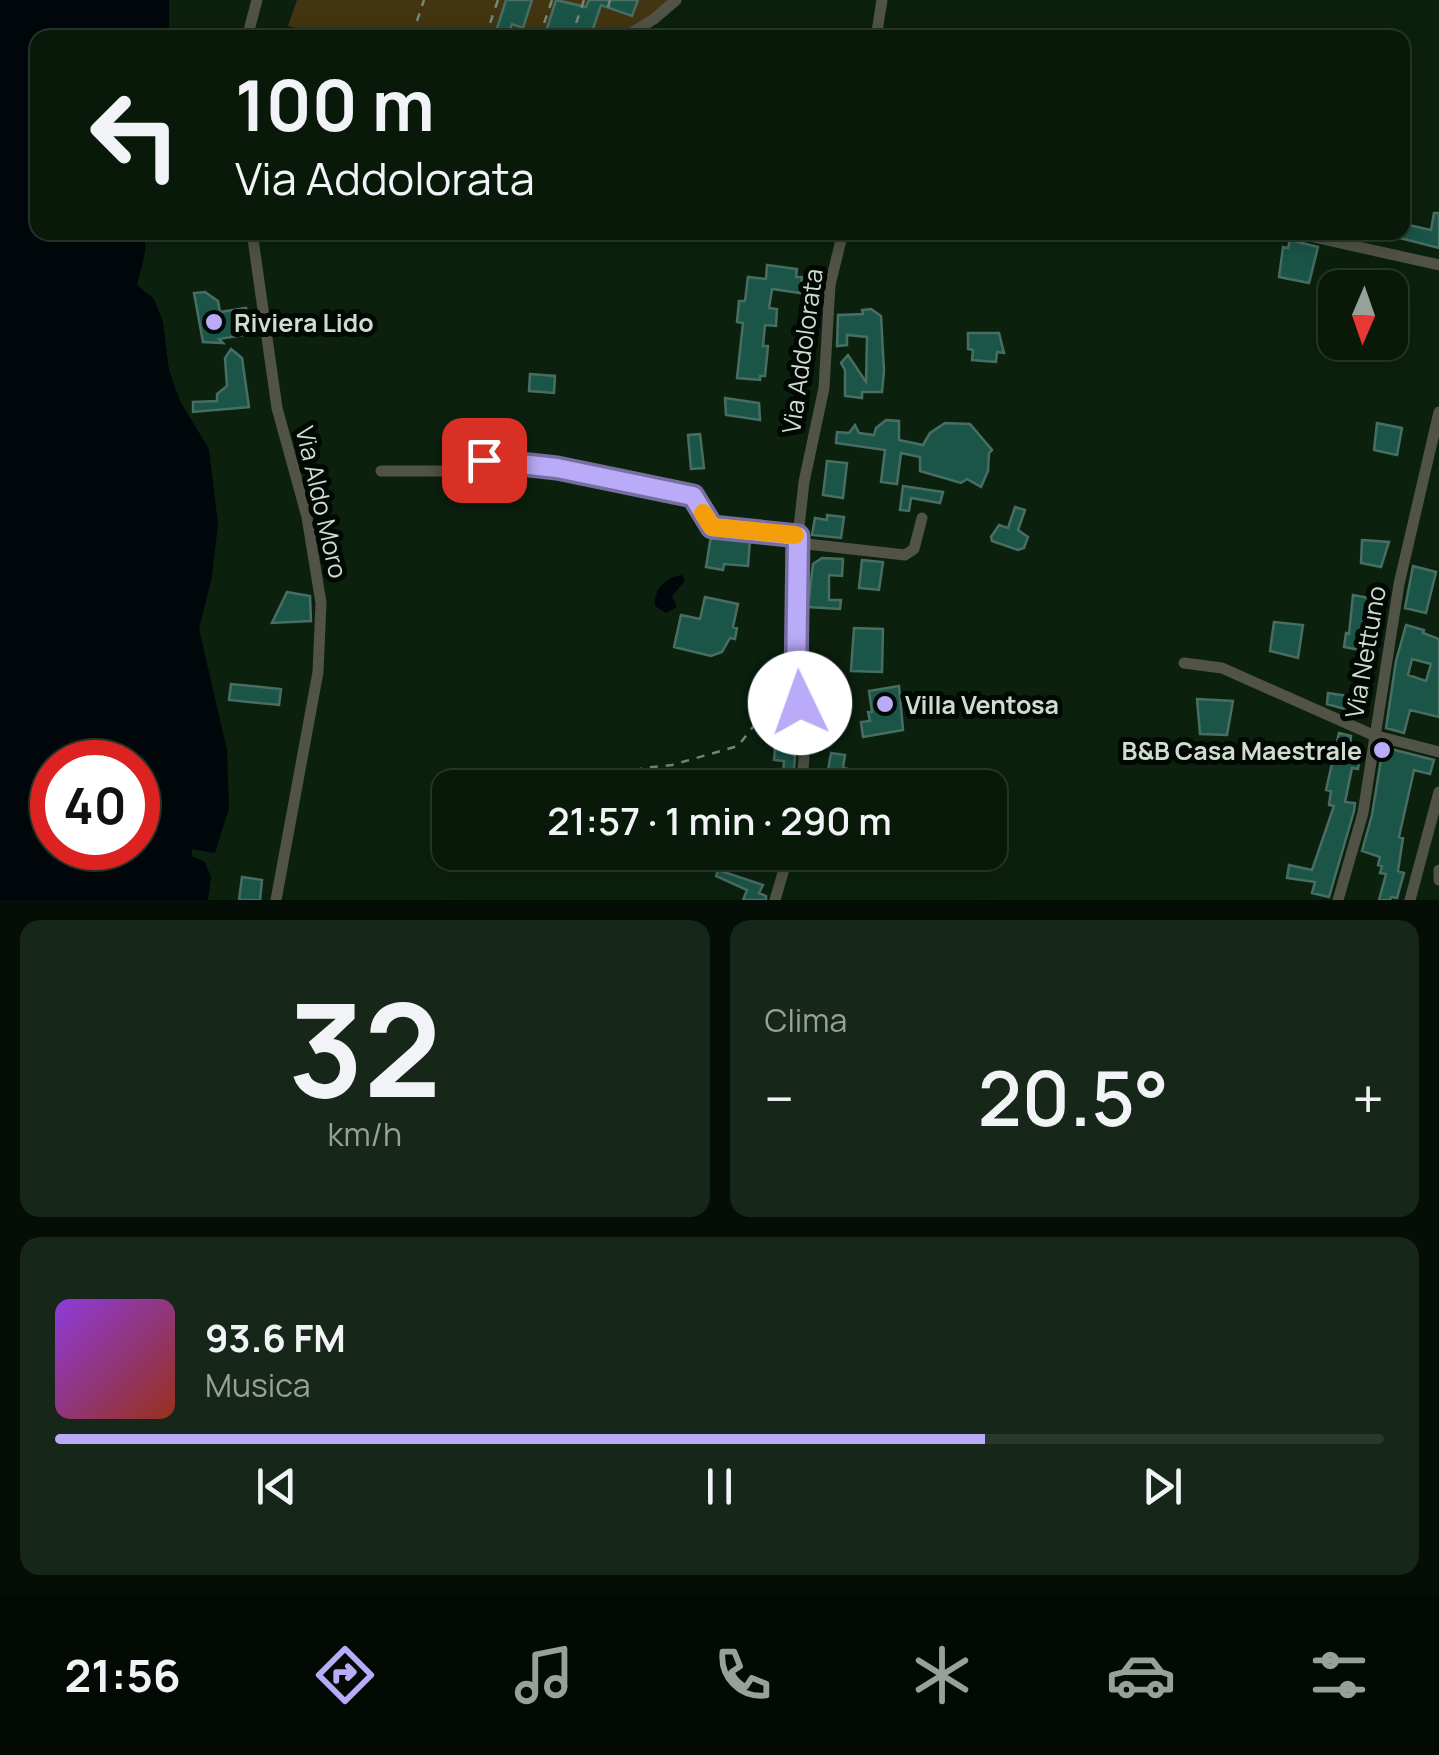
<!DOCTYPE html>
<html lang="it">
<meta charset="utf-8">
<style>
:root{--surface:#08190a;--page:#162618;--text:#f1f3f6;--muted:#98a09c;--line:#29382b;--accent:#b9abf7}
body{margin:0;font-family:Manrope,sans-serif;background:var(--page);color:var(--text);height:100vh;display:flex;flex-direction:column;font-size:38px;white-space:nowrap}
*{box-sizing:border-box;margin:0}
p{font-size:32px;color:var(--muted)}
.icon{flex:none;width:55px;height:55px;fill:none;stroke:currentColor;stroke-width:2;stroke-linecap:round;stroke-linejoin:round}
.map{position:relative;height:900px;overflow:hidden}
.sheet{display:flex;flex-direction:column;gap:20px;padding:20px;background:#040e06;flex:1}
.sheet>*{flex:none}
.guide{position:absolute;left:30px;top:30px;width:1380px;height:210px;border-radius:20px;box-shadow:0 5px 25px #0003,0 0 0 2px var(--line);background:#08190a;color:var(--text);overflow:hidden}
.needle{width:65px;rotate:182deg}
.tools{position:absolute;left:1318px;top:270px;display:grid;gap:20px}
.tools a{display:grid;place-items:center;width:90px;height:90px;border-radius:20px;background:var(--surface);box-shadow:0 5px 25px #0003,0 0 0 2px var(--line);font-size:50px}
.speed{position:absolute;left:30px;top:740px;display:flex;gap:20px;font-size:50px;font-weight:700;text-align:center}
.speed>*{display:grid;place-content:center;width:130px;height:130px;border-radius:50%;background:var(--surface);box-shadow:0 5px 25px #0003,0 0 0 2px var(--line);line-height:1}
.speed .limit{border:15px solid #d22;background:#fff;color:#111}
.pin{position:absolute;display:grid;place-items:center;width:85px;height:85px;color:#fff;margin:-42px;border-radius:20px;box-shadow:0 5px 15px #0006}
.me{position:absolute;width:110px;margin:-55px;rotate:357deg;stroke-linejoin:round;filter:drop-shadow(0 0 8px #0008)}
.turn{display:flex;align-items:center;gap:35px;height:210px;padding:0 40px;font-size:45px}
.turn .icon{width:130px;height:130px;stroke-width:2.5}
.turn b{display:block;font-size:70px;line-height:85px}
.big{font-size:75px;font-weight:600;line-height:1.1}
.sheet .card{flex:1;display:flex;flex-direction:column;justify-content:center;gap:15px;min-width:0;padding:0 35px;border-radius:20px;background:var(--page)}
.sheet .dial{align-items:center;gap:0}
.dial b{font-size:130px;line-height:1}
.song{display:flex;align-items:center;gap:30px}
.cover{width:120px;height:120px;border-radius:15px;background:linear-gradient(135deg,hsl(270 70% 55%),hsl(10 70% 35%))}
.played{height:10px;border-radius:5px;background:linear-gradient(90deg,var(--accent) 70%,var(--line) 70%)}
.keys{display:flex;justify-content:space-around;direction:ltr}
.heat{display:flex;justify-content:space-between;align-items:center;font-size:55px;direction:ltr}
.sheet .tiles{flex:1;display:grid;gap:20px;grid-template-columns:1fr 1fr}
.card:last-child{grid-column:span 2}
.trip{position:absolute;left:432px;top:770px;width:575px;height:100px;border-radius:20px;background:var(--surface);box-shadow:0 5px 25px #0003,0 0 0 2px var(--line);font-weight:600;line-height:100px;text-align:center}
.dock{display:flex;height:160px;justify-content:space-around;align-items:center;background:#030a04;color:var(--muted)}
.dock .icon{width:70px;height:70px}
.dock .on{color:var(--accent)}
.dock b{font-size:45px;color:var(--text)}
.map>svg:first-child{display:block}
.green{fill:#433511}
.water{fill:#00070a;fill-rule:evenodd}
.building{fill:#1b5548;stroke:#486d63;stroke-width:2.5;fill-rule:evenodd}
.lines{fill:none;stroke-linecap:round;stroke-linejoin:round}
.path{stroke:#768778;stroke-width:2.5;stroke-dasharray:8 8;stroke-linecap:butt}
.minor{stroke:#505346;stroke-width:11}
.route-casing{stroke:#786fa1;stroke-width:25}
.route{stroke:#b9abf7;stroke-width:18}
.slow{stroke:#f59e0b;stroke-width:18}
.poi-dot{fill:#b9abf7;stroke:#020803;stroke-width:4}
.labels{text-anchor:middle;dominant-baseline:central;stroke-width:10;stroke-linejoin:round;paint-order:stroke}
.poi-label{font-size:25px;font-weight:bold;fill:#cfdccf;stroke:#020803;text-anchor:start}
.street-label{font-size:25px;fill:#cfdccf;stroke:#020803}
</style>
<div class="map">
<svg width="1439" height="900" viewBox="0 0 1439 900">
<rect width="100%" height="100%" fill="#0b210e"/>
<!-- green -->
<path class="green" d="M297 0H672L640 24 615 37 335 38 288 26Z"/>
<!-- water -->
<path class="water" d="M0 0H169V37L38 38V232L144 233C148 252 141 267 137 285L154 299 163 322 169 370 180 401 209 449 218 524 212 576 199 629 227 750 229 808 215 853 192 849V856L205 862 211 877 208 900H0ZM52 762H138V848H52Z
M682 575 685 581 672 596 677 607 666 613 655 606C654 589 665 577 682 575Z"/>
<!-- building -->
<path class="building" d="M506 0H532L523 28 512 24 507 38H494Z
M556 0 586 7 589 0H638L632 16 601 5 590 38H544Z
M1434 213H1439V248L1400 238 1404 224 1431 230Z
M1290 240 1318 247 1309 283 1279 277 1283 247 1288 248Z
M767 265 797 269 796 277H802L800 293 772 289 769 308 777 309 776 326 765 325 763 346H768L765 376H760V380L737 378 743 323 737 322 739 301H745L748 277 766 279Z
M205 292 218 301 220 312 246 308 250 334 219 339 223 343 203 342 194 293Z
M871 309 881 316 884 371 882 392H862V398L845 396V370L841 363 848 355 866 382 867 337 847 335V345L837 346 838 315 863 314 862 310Z
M968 333H999L1004 353 997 352 996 362 972 360 973 350 968 349Z
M231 349 242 358 249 407 193 412V402L217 401V394L227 386 225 358Z
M530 374 555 376 554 393 529 391Z
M725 398 759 403 760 420 726 415Z
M886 420 899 421V440L923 445 930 433 945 423 970 424 992 450 989 453 988 471 981 487 967 479 961 483 920 471V457L901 453 897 484 881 482 885 450 836 443 837 432 849 433 855 425 859 433 874 435 876 428Z
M1377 423 1402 428 1397 455 1374 450Z
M700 434 704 468 691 469 688 435Z
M827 461 847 463 843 498 823 495Z
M903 486 943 492 940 503 911 498 909 511 900 510Z
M1015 507 1025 510 1018 530 1028 537 1024 548 1018 550 992 541 991 537 999 525 1008 528Z
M827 515 844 517 841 538 812 535 815 518 827 520Z
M711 536 750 540 748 566 724 564 723 570 706 567Z
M1362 540 1389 542 1381 567 1361 563Z
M822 558 843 559 842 576 829 575V600H841L840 609 808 607 813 564Z
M862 560 883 562 879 590 859 588Z
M1413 566 1436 572 1426 613 1405 608Z
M287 592 310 596 311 621 272 623Z
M1353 595 1374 599 1370 615 1376 616 1372 640 1367 639 1365 651 1344 647 1346 633 1349 634Z
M705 597 738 604 733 627 737 628 735 639 730 638 722 652 711 656 674 647 681 615 700 619Z
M1274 622 1303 625 1298 658 1270 651Z
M1406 625 1424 630 1423 633 1439 639V717L1410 710 1404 733 1386 728 1396 661ZM1412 659 1431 664 1426 681 1408 675Z
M854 628 883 629 882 672 851 671Z
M833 683 834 694 828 698 809 700 807 686Z
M231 684 281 689 279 705 229 700Z
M899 686 903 730 863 737 861 722 870 721 868 712H872L869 691Z
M1328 693 1368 699 1366 715 1327 704Z
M1197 699 1233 701 1227 735 1200 734Z
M771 712 791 721 795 758 792 788H782L784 761 774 760 776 739 759 730Z
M1339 733 1351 736 1350 749 1360 756 1358 769 1352 768 1345 802 1355 803 1354 811 1329 897 1312 893 1315 882 1287 878 1289 865 1312 870 1334 806 1329 805 1331 791 1326 790Z
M1383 747 1434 760 1430 774 1414 770 1399 837 1403 838 1398 871 1404 873 1397 898 1391 897 1390 900H1379L1386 874 1380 873 1382 866 1378 865 1380 857 1362 851 1372 815Z
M831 753 845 755 843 768 854 770 851 788H825Z
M718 870 763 885 759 893 766 896V900H743L747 890 716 876Z
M242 877 262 880 260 900H239Z"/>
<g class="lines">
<!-- path -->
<path class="path" d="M608 7 610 0
M417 21 424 0
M485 38 498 0
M539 38 552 0
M571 38 584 0
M557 788 601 784 643 768 672 765 738 746 767 709 784 693"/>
<!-- minor -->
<path class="minor" d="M247 38 257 0
M623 38 654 19 676 0
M876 38 882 0
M252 232 277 408 307 517 321 603 318 672 276 900
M1296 233 1439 265
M381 471H442L484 460 557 468 693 496 712 527 798 536
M798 543 905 555 914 549 922 518
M1184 663 1222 668 1373 735 1439 752
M801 788 804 758 797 682 798 536 804 482 824 388 830 285 843 232
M1439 870V880
M775 900 789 852
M1338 900 1363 813 1399 584 1439 412
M1410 900 1439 792"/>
</g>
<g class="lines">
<!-- route casing -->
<g class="route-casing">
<path id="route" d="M484 460 557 468 693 496 712 527 798 536 796 682 800 703"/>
</g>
<!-- route -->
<use href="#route" class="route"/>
<!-- slow -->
<path class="slow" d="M703 513 712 527 795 535"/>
</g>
<!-- markers -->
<g class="poi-dot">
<circle cx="214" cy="322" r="10"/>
<circle cx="885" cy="704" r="10"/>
<circle cx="1382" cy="750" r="10"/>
</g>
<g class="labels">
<!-- poi labels -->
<g class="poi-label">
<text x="234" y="322">Riviera Lido</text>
<text x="905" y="704">Villa Ventosa</text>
<text x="1362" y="750" text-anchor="end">B&amp;B Casa Maestrale</text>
</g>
<!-- street labels -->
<g class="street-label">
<text transform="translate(802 351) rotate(-82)">Via Addolorata</text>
<text transform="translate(322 502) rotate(77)">Via Aldo Moro</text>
<text transform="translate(1365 652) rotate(-80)">Via Nettuno</text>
</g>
</g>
</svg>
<div class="tools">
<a><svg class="needle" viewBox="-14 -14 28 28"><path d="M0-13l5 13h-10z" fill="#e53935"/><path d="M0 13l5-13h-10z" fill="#98a09c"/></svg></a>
</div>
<div class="speed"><div class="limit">40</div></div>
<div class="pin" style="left:484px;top:460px;background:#d93025"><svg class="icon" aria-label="arrive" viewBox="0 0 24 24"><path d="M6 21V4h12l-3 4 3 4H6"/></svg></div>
<svg class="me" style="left:800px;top:703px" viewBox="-20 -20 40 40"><circle r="19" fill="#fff"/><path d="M0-13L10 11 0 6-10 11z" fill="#b9abf7"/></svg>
<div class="trip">21:57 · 1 min · 290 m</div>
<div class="guide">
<div class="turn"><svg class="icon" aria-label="left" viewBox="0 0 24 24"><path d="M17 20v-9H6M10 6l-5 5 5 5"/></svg><div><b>100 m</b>Via Addolorata</div></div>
</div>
</div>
<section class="sheet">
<div class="tiles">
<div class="card dial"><b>32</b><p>km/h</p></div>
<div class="card"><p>Clima</p>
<div class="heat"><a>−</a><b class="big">20.5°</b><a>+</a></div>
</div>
<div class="card">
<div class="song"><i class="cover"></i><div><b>93.6 FM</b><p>Musica</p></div></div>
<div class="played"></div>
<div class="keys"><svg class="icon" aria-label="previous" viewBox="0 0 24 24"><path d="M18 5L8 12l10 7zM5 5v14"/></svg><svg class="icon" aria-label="pause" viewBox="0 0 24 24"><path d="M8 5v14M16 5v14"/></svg><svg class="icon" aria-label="next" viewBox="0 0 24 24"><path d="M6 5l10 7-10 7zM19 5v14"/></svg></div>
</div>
</div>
</section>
<nav class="dock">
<b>21:56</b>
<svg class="icon on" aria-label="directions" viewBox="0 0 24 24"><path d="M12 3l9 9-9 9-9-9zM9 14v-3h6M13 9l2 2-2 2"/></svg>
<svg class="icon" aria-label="music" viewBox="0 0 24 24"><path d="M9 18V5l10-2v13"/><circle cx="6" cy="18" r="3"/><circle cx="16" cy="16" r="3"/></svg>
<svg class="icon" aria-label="phone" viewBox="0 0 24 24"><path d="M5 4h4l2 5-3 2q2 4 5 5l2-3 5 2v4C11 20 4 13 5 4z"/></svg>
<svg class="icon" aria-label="climate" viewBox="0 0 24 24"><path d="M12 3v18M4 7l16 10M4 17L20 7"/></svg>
<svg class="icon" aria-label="car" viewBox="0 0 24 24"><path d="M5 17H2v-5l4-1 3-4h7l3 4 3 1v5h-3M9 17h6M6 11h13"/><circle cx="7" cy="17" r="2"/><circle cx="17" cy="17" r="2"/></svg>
<svg class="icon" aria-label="filters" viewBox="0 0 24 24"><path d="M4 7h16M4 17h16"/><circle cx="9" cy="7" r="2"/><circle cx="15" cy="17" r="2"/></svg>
</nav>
